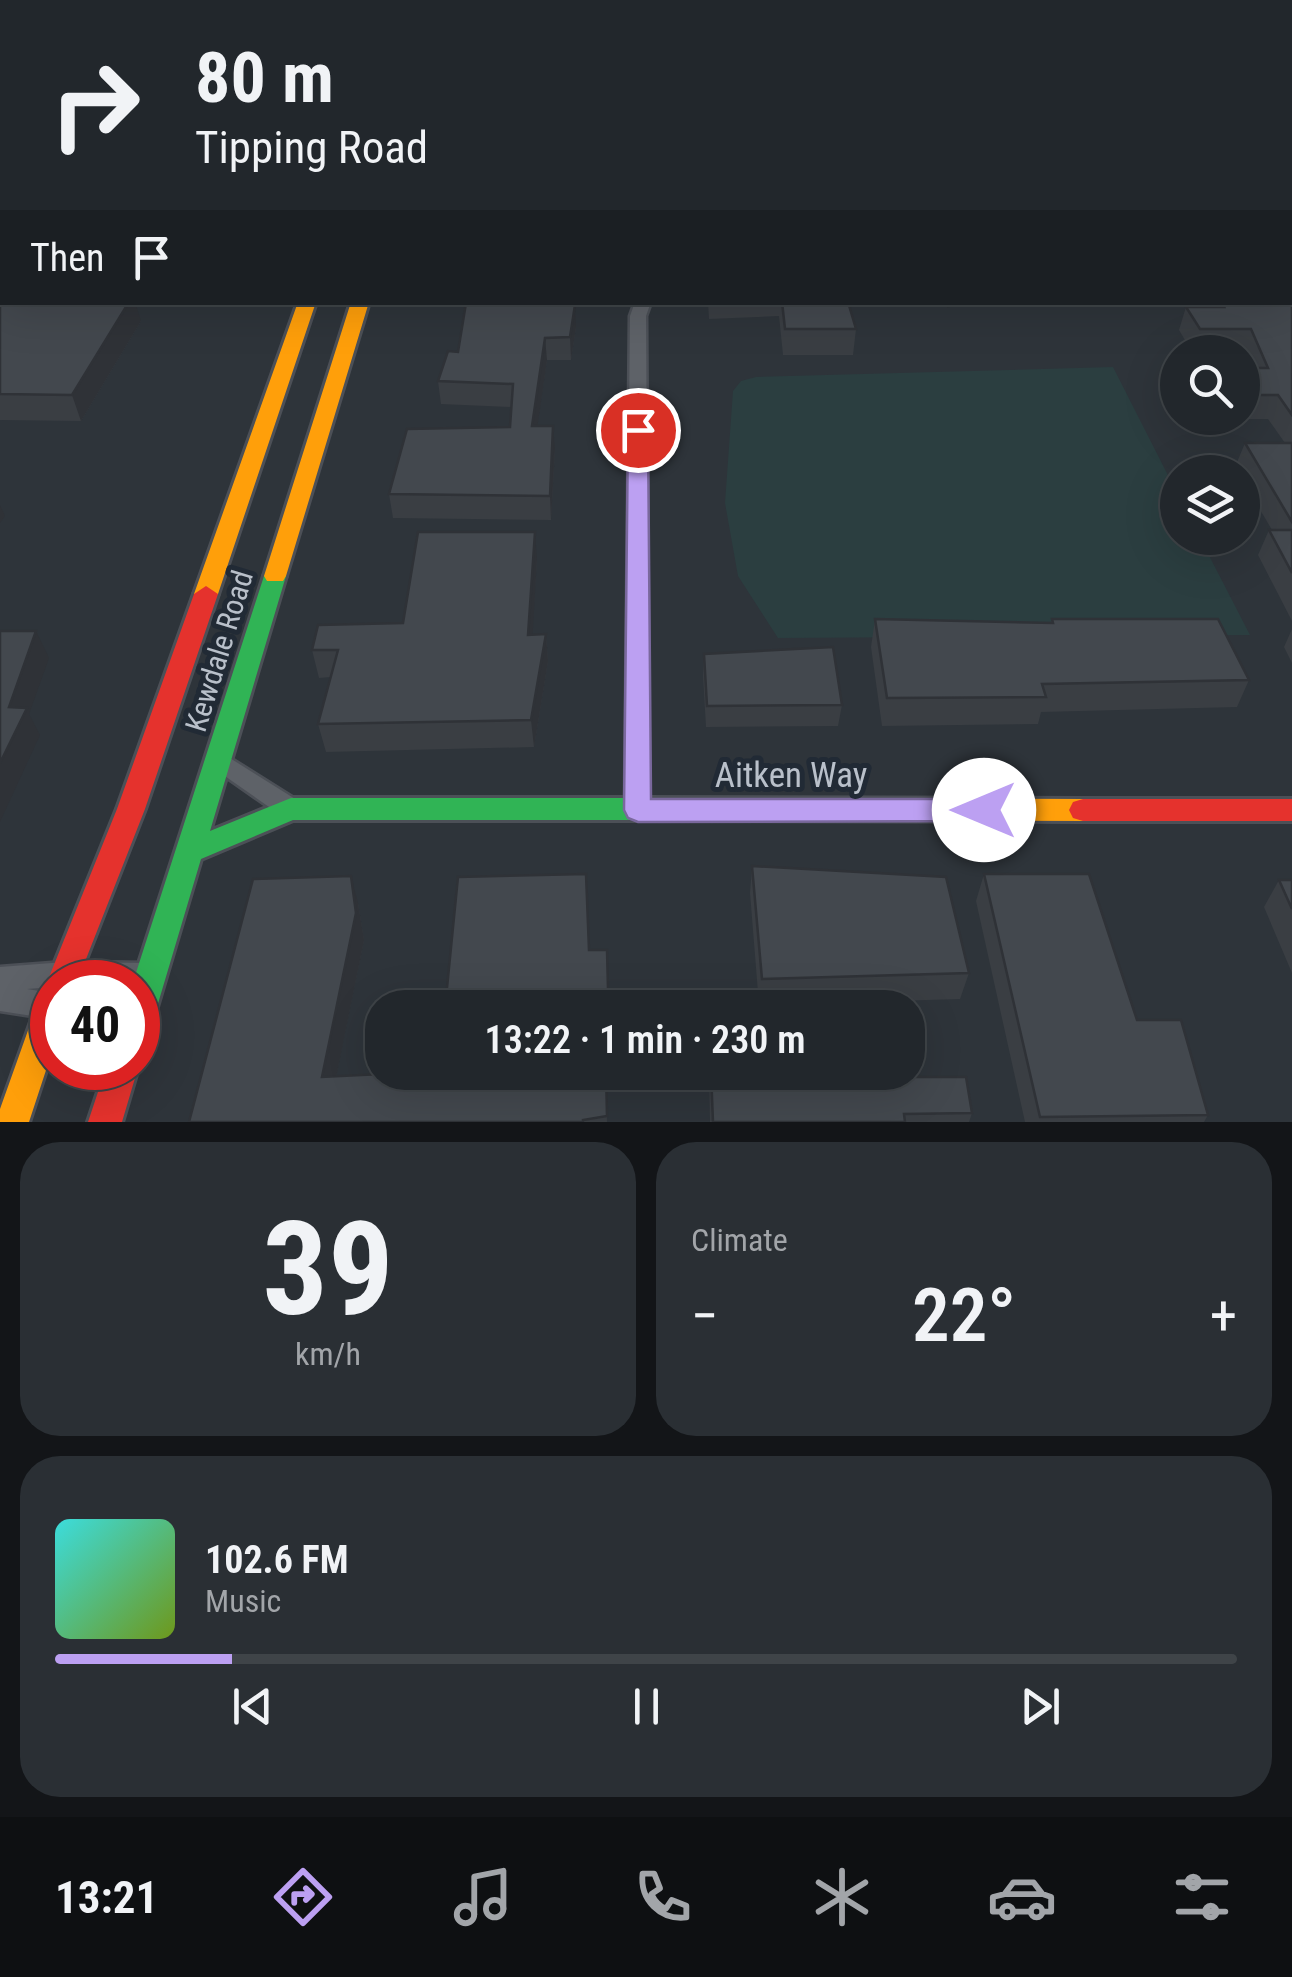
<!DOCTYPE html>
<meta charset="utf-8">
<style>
:root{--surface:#22272c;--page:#2a2f34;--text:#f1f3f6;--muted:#a2a5a9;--line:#3f4448;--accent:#bca0f2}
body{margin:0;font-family:"Roboto Condensed",sans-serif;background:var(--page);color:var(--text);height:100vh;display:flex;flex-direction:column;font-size:38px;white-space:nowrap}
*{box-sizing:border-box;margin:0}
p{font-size:32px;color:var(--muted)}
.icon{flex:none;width:55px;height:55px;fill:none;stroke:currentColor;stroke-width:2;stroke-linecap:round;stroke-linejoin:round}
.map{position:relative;height:1122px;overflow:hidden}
.drawer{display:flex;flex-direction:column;gap:20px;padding:20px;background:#131518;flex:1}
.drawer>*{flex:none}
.top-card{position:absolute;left:0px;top:0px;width:1292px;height:305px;box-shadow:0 10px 40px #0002,0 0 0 2px var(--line);background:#22272c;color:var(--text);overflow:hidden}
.controls{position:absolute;left:1160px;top:335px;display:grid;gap:20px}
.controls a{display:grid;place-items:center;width:100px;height:100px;border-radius:50%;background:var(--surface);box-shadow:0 10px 40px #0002,0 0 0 2px var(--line);font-size:50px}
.speed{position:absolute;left:30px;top:960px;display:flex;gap:20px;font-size:50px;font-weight:700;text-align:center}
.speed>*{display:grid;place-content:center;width:130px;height:130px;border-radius:50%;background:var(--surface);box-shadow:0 10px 40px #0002,0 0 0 2px var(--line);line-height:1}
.speed .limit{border:15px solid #d22;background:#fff;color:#111}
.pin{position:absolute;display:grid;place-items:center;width:85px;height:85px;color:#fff;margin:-42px;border:5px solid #fff;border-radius:50%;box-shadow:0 2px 10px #0007}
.me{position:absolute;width:110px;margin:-55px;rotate:270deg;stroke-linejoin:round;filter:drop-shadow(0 0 8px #0008)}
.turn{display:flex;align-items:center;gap:35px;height:210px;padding:0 30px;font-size:45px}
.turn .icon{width:130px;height:130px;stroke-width:2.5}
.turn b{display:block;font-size:70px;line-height:85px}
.then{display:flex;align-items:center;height:95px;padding:0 30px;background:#0003;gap:20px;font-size:38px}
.big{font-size:75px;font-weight:600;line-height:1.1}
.drawer .card{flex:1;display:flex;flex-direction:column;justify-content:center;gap:15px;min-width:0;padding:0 35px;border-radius:40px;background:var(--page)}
.drawer .dial{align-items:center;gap:0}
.dial b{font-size:130px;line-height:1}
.song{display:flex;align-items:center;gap:30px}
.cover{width:120px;height:120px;border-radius:15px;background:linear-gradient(135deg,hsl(180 70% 55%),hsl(80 70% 35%))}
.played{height:10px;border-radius:5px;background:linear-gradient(90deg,var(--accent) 15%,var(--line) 15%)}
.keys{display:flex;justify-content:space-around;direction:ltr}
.heat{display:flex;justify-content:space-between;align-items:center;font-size:55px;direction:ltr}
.drawer .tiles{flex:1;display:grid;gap:20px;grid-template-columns:1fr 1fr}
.card:last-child{grid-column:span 2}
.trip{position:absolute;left:365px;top:990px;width:560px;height:100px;border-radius:40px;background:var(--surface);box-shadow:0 10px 40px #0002,0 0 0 2px var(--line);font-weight:600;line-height:100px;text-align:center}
.dock{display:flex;height:160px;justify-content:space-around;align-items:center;background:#0e1012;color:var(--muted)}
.dock .icon{width:70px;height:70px}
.dock .selected{color:var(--accent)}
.dock b{font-size:45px;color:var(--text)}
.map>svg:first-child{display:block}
.green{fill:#2b3e40}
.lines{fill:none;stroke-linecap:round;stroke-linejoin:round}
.lane-casing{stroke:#4c5057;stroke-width:9}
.street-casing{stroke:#4c5057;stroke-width:5}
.fast-casing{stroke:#4c5057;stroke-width:6}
.slow-casing{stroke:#4c5057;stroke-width:6}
.jam-casing{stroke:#4c5057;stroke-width:6}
.lane{stroke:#5e6268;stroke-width:6}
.street{fill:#5e6268;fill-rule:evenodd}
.fast{fill:#30b455;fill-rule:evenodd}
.slow{fill:#ff9f0a;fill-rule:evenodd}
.jam{fill:#e5322d;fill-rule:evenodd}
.wall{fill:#3a3e43}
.shaded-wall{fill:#2f3237}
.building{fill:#43484e;stroke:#2f3237;stroke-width:2.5}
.route{fill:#bca0f2;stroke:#7a689d;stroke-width:2.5}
.labels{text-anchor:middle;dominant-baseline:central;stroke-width:10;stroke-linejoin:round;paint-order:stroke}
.street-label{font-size:30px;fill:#b9c0ca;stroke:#212a35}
.near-street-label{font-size:35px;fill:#b9c0ca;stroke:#212a35}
</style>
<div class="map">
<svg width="1292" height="1122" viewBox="0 0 1292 1122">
<rect width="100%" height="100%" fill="#2e343a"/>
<!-- green -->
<path class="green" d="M1113 367 1177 493 1178 538H1200L1250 635 778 638 738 576 725 503 733 391 741 381 756 377Z"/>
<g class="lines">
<!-- lane casing -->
<g class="lane-casing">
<path id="lane" d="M457 0 462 2
M734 2 762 0"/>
</g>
<!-- street casing -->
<g class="street-casing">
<path id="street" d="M1290 224H1292V235H1290Z
M635 302H651L646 316 649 810 646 817 637 820 628 817 625 810 630 316Z
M217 750 300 802 303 809 300 816 291 819 282 816 209 765 205 759 209 753Z
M65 962 150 963 160 966 164 975 160 984 138 987V982H52V987L27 989 52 993V1019L0 1011V967Z"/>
</g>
<!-- fast casing -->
<g class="fast-casing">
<path id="fast" d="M302 0H314L316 2H304Z
M1292 42V50L1290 51V43Z
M0 161H2V169H0Z
M0 232H2V242H0Z
M0 266H2V276H0Z
M275 568 286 576 210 831 291 798H638L648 801 652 809 648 817 638 820H293L201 859 154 1017 149 1027 138 1032V982H133L264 576Z"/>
</g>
<!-- slow casing -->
<g class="slow-casing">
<path id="slow" d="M347 0H359L360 2H349Z
M298 302H316L218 594 206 602 198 600 194 594Z
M351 302H369L286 576 283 581H267L264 576Z
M638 798 1083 799 1093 802 1097 810 1093 818 1083 821 638 820 628 817 624 809 628 801Z
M52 994V1052L29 1122H0V1109L36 1008 41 998Z"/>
</g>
<!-- jam casing -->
<g class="jam-casing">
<path id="jam" d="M1290 72H1292V80H1290Z
M0 192 2 193V202H0Z
M206 586 218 594 145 809 77 982H52L51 992 47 982 117 809 194 594Z
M1083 799H1292V821H1083L1073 818 1069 810 1073 802Z
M138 1066V1068L122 1122H88L106 1068Z"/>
</g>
<!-- lane -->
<use href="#lane" class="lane"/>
<!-- street -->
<use href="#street" class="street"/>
<!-- fast -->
<use href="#fast" class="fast"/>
<!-- slow -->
<use href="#slow" class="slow"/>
<!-- jam -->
<use href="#jam" class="jam"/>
</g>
<!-- wall -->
<path class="wall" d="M797 0H1234L1207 2H799Z
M1292 278V621L1258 555 1269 530H1272L1242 479V472H1239L1235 467 1245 443H1285L1268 419H1220L1219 418H1242V368H1249L1242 352H1192L1179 330 1186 307H1201L1198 302H1290Z
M0 300 141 321 81 421 0 420Z
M708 302H848L856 329 853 355H783L779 316 709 319Z
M491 304 553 305 576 327 571 360H547L537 426 555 449 551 520 393 518 389 494 510 427 512 407 441 404 438 381Z
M537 559 532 634H546L548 661 534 747 326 752 318 724 331 677 319 678 312 650 403 623Z
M875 619 1050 623 1052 619 1249 680 1237 707 1041 712 1038 724 882 726 871 647Z
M1292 629V663L1284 647Z
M704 654 842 705 838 726 706 727 703 675Z
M752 866 969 973 960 999 759 1005 750 893Z
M984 874 1137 1020 1208 1115 1204 1122H1025L976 901Z
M1279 880H1292V973L1264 907Z
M358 903 364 940 336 1076 606 1072 607 1122H189Z
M589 950H607L609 1008H445Z
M709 1072H907L908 1077 972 1113 969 1122H710Z"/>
<!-- shaded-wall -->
<path class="shaded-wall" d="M527 0H705L674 2H527Z
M1071 0H1234L1207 2H1043Z
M129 302H135L141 321 81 421 72 395Z
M948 302H962L947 308Z
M575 305 576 327 571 360 570 337Z
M545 338 547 360 534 450 532 426Z
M553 426 555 449 551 520 550 496Z
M0 505 5 516 0 523Z
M535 532 537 559 531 662 528 635Z
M36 631 49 658 29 714 40 735 0 822V763L9 707Z
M546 634 548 661 534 747 531 720Z
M351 876 358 903 364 940 331 1102 322 1077Z"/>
<!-- building -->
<path class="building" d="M813 0H1071L1043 2H815Z
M1290 275 1292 278V415L1278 395H1242V368H1268L1251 329H1200L1186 307H1224L1221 302H1290Z
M0 300H2V302H129L72 395 0 394Z
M491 302H553V305H575L570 337 545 338 532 426H553L550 496 389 494 407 429 510 427 513 384 438 381 448 351 458 352 466 303 491 304Z
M782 302H848L856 329H785Z
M1245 443H1292V522Z
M1269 530H1292V573Z
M418 532H535L528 635 546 634 531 720 318 724 338 650H312L318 625 403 623Z
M875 619 1053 623 1052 619H1218L1249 680 1042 684 1046 697 887 698Z
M0 631H36L9 707 27 708 0 763Z
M833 647 842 705 707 706 704 654Z
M752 866 946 877 969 973 762 979Z
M586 874 589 950H607L608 989 587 991V1008H445L458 877Z
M984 874H1089L1137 1020H1181L1208 1115 1040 1117Z
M351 876 356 913 322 1077 423 1072H606L607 1116 583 1120V1122H189L253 879Z
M1279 880H1292V909Z
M711 1072H907L908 1077H966L972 1113 904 1114 905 1122H713Z"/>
<!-- route -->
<path class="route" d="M638 424 648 430 651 799H984L994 802 998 810 994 818 984 821 638 822 628 818 624 810 628 430Z"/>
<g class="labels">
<!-- street labels -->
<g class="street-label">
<text transform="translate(219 651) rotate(-73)">Kewdale Road</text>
</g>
<!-- near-street labels -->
<g class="near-street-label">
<text x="791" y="775">Aitken Way</text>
</g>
</g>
</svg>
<div class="controls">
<a><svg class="icon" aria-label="search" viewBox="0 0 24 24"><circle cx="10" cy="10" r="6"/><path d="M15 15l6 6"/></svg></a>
<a><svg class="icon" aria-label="layers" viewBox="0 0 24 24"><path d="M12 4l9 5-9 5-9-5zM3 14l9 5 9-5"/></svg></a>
</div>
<div class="speed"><div class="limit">40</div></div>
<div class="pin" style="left:638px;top:430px;background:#d93025"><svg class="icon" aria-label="arrive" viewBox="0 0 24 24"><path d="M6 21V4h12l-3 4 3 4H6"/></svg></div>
<svg class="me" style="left:984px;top:810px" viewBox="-20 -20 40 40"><circle r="19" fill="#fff"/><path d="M0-13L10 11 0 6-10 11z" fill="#bca0f2"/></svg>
<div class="trip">13:22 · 1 min · 230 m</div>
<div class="top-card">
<div class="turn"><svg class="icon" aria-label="right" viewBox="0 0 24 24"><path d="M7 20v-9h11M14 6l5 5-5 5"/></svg><div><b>80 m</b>Tipping Road</div></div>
<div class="then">Then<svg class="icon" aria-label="arrive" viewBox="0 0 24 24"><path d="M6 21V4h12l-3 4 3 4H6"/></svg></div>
</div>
</div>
<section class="drawer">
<div class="tiles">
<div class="card dial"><b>39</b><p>km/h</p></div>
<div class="card"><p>Climate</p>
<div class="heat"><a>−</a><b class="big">22°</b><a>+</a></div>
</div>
<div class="card">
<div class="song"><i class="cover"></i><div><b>102.6 FM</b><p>Music</p></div></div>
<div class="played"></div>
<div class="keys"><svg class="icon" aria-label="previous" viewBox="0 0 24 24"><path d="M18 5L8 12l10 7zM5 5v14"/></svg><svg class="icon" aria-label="pause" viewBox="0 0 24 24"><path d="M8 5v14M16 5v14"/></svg><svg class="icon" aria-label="next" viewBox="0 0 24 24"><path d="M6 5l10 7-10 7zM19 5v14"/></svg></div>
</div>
</div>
</section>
<nav class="dock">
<b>13:21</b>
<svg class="icon selected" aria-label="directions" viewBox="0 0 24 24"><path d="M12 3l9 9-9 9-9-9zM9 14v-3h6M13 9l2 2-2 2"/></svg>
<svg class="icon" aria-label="music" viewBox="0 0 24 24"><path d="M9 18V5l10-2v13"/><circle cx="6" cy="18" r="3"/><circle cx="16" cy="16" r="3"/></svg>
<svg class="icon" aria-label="phone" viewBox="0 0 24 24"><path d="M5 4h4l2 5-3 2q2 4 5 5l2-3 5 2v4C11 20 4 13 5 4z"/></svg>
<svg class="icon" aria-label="climate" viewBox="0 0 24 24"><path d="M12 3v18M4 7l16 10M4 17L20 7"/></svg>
<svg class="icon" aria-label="car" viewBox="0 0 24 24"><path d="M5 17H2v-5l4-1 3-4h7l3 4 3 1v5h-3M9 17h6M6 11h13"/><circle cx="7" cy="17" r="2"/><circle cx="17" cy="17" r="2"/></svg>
<svg class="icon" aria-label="filters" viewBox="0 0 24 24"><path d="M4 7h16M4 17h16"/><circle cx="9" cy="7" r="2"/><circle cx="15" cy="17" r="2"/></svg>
</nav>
